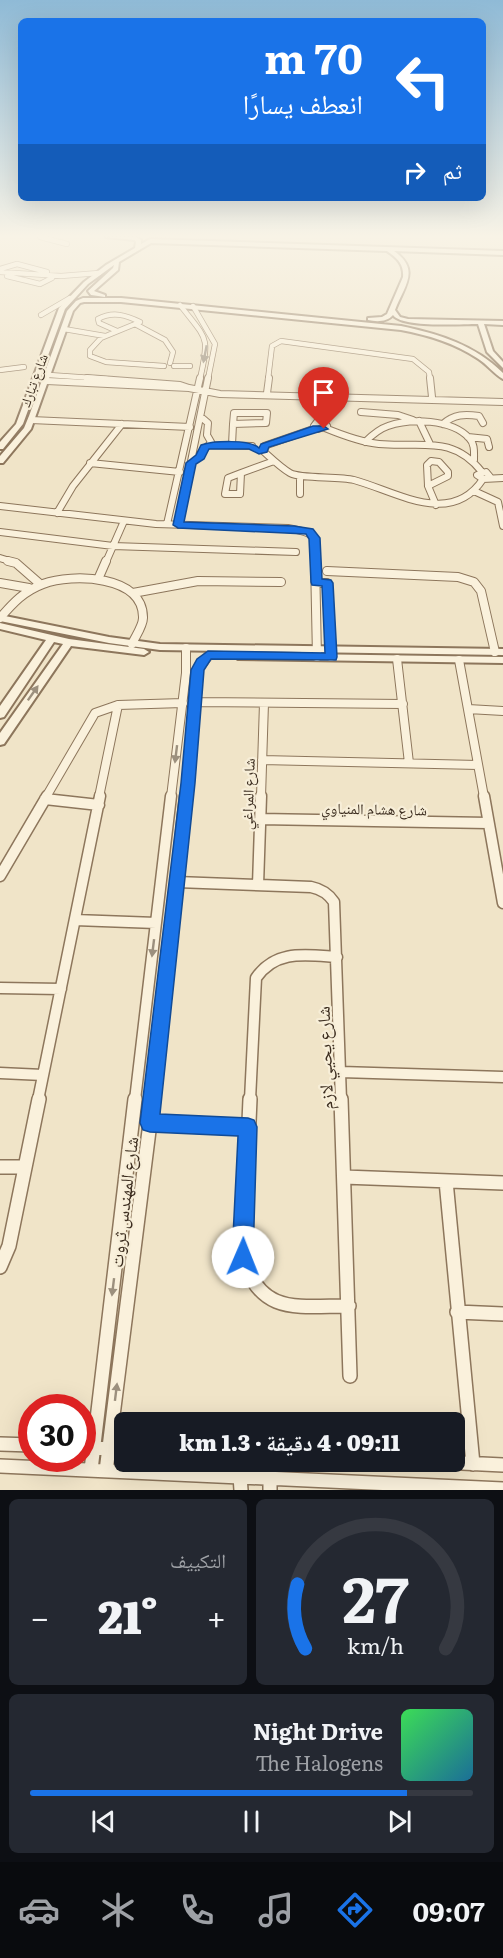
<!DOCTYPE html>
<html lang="ar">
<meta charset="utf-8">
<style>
:root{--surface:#171b24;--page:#242831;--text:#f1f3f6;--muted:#9ea1a6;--line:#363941;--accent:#1a73e8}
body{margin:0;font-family:Literata,"Noto Naskh Arabic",serif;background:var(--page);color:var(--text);direction:rtl;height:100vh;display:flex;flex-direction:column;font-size:22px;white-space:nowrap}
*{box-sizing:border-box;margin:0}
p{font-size:20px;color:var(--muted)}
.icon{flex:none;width:33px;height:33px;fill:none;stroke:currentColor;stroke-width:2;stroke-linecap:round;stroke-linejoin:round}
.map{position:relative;height:1490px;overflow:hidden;direction:ltr}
.panel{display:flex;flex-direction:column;gap:9px;padding:9px;background:#0d0f14;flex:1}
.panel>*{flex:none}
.hud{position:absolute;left:18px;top:18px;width:468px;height:183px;border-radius:9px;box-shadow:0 6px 24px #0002;direction:rtl;background:#1a73e8;color:#fff;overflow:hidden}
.speed{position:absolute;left:18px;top:1394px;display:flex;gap:12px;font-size:30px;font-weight:700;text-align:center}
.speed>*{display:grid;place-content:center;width:78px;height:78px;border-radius:50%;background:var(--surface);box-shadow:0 6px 24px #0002;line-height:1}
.speed .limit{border:9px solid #d22;background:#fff;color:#111}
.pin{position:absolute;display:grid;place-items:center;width:51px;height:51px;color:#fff;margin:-62px -26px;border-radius:50% 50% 50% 0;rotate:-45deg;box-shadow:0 0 6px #0007}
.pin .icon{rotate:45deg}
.me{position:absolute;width:66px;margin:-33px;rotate:1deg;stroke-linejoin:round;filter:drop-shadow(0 0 4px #0008)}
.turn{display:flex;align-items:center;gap:21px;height:126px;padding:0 24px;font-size:27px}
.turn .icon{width:78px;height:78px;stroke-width:2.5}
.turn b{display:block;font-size:42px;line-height:51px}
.then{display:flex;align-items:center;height:57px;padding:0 24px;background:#0003;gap:12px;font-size:22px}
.big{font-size:45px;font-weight:800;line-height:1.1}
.panel .widget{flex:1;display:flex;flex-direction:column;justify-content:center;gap:9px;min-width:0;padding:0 21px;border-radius:9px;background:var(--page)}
.panel .dial{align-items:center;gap:0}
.dial svg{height:156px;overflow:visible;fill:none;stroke:var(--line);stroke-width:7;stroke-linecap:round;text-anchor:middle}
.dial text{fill:var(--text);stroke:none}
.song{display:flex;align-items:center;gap:18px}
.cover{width:72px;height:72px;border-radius:9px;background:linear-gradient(135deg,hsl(130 70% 55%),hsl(200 70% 35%))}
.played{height:6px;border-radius:3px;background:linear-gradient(90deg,var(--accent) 85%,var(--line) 85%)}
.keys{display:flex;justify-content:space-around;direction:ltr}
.heat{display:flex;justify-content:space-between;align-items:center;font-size:33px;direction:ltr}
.panel .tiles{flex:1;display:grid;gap:9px;grid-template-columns:1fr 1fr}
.widget:last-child{grid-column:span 2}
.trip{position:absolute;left:114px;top:1412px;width:351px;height:60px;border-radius:9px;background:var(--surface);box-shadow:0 6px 24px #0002;font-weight:800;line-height:60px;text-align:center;direction:rtl}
.tabs{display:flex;height:96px;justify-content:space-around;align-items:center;background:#090b0e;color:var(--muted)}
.tabs .icon{width:42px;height:42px}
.tabs .selected{color:var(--accent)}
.tabs b{font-size:27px;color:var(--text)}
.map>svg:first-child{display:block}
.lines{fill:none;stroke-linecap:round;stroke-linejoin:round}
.minor-far4-casing{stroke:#8d765c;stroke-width:6}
.minor-far3-casing{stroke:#8d765c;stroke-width:8}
.minor-far2-casing{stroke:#8d765c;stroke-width:10}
.minor-far1-casing{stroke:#8d765c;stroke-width:13}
.minor-casing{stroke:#8d765c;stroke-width:16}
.tertiary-casing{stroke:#8d765c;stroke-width:4}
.minor-far4{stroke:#faf1dc;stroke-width:4.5}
.minor-far3{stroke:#faf1dc;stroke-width:6}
.minor-far2{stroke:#faf1dc;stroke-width:8}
.minor-far1{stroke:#faf1dc;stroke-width:10}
.minor{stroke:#faf1dc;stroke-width:13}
.tertiary{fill:#faf1dc;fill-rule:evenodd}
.oneway{fill:#9c907e}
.route{fill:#1a73e8;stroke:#114b97;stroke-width:1.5}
.labels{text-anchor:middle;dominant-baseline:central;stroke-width:4.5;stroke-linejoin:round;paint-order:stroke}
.far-street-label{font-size:14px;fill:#3d2e20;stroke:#f7eed8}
.street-label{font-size:15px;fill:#3d2e20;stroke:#f7eed8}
.near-street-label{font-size:18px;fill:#3d2e20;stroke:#f7eed8}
</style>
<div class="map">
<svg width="503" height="1490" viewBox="0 0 503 1490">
<rect width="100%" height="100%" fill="#f0e4c8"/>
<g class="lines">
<!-- minor-far4 casing -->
<g class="minor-far4-casing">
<path id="minor-far4" d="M40 237 67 244
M0 269 17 264 47 272
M0 272 61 276 99 273
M7 276 40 284 52 278
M180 305C207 340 210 335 200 379
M193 306 215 344 208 379
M41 315 70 298
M140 322 101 338 90 350V356L106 362 164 366
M135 324 165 340 173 352 170 363
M64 329 105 336
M117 331 99 323 98 319C113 311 126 315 140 322
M174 366H190
M0 370 24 367
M49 375 107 379
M268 379 272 346 281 341 413 359 429 372 430 379"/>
</g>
<!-- minor-far3 casing -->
<g class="minor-far3-casing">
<path id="minor-far3" d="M430 378 432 397
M47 381 189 388 180 385 87 378
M189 388 220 394 503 402
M267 393 269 378
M315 403 320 422
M361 412 398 415 413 420
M234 413H267L266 423 233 424Z
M201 417 208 423 207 435 211 442 209 445
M31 420 190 427
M419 421 430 444
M317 422H324L327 426 318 429 314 426Z
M443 424C454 414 465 414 479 416L483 423
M325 428C342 435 360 442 379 444 421 448 452 434 482 472
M468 437 487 439 489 447
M365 442C372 435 379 429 388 426 410 418 452 419 469 438 475 444 474 452 474 460
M232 445 233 424
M264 446 316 428
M262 450C271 458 280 467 290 473 300 479 339 476 354 480 395 491 451 528 483 479
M431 461 439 462 448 472V476L428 486 427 465Z
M90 463 180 472
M191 463C199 457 204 448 209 445L252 446
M241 473 240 494H225L228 478Z
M241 473 274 461
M300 477V494
M491 478 486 472 477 475 483 479 503 478
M428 486 436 505
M474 491 498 502 503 526
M0 506 156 524 288 528C317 534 314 533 315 562
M57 513 73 486 122 424
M167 524 200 378
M178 525 208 378
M0 532 113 546 296 552
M0 558 13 562
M106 562 124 521"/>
</g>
<!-- minor-far2 casing -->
<g class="minor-far2-casing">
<path id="minor-far2" d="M8 561 16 563 40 584
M315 561 317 657
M327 571 458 577 474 582 481 591 495 652
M99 577 106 561
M0 583 29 588
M316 583H327L331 657
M133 593 198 581 281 582
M0 618C13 603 24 591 43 584 72 573 144 575 143 618 143 626 135 637 132 644
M397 659 409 763
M459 660 484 797
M195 702 403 704
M468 709 503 711
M262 760 478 765
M46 797 95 713 118 705 183 703
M99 797 118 705
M171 797 186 673V648
M185 797 198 670 209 655
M261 797 264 703"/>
</g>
<!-- minor-far1 casing -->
<g class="minor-far1-casing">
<path id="minor-far1" d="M484 796 503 903
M45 799 99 805
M260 819 488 823
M0 876 47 796
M177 882 311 887C321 889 328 893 334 902L341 1100
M258 885 261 796
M75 920 156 923
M0 988 61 989
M341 1072 503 1077
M0 1073 43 1075
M38 1100 100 796
M135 1100 171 796
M153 1100 185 796
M250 1100 256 978C276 949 306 955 337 957"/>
</g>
<!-- minor casing -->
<g class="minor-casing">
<path id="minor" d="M250 1099 243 1257C260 1316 298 1306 349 1306
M341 1099 350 1376
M150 1123 248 1127
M0 1167H23
M344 1177 503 1183
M446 1181 473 1464
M0 1267 9 1246 39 1099
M457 1312 503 1314
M0 1444 32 1445
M82 1448 124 1449
M421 1461 503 1465
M0 1466 503 1489
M91 1470 135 1099
M106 1471 153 1099
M240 1476 241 1490
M270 1478V1490"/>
</g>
<!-- tertiary casing -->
<g class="tertiary-casing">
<path id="tertiary" d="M106 237H136L141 240V244L150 239 503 251V255L394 251C421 270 404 286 395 310L400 317 408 319 503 321V325L484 324 493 351 503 362V368L487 352 478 324C460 324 402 328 393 315 387 322 377 322 368 320V318L382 317 387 314 403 277C404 264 397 258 387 251L151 243 119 262 118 270 94 291 105 295V297L91 295 88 291 113 268 114 265 88 284 65 309 23 424 3 449H0V442L16 424 59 308 84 282 106 265 135 248 136 242 135 240Z
M83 298H121L401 326C439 334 475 345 503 373V379C494 374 487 364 477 358 454 343 428 335 401 330L121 302H84L80 303 73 311 31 429 3 463H0V456L24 428 29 416 67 311 76 301Z
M0 615 109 637 160 644 503 649V655L160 650 109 643 0 621Z
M0 623 69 639 144 649 149 652 144 655 71 646 4 744 0 745V733L63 644 54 642 4 717 0 718V706L46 640 0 629Z
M238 653 503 657V663L238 659 233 656Z"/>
</g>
<!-- minor-far4 -->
<use href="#minor-far4" class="minor-far4"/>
<!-- minor-far3 -->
<use href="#minor-far3" class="minor-far3"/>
<!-- minor-far2 -->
<use href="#minor-far2" class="minor-far2"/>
<!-- minor-far1 -->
<use href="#minor-far1" class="minor-far1"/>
<!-- minor -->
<use href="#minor" class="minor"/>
<!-- tertiary -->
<use href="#tertiary" class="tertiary"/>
</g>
<!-- one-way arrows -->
<defs><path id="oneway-solid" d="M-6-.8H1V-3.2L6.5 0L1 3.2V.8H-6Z" transform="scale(1.5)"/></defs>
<g class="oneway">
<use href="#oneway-solid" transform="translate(205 354) rotate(101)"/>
<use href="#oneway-solid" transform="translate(33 693) rotate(-55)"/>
<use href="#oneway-solid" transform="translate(176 754) rotate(97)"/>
<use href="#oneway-solid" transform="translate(153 948) rotate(97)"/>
<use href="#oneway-solid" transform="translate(113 1287) rotate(97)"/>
<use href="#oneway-solid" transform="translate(116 1392) rotate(-83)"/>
</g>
<!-- sky -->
<linearGradient id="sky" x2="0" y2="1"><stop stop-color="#8fbad6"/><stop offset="0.53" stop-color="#f8f3e6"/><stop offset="1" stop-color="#f8f3e6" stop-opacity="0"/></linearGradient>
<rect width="503" height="446" fill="url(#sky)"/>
<!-- route -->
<path class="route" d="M313 426H324L328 429 269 447 267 452 259 454 249 449H209L204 459 196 464 184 522 294 526 313 529 320 538 322 579 331 580 333 583 337 657 336 660 211 659 204 670 195 783 160 1114 248 1118 254 1120 257 1127 253 1257 250 1265 243 1268 235 1265 232 1257 238 1136 150 1132 143 1130 140 1123 181 783 191 670 197 659 208 651 325 653 322 586 312 585 311 582 309 539 306 534 178 528 173 525 186 463 196 455 201 445C213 441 250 439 259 448L261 444Z"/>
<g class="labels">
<!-- far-street labels -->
<g class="far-street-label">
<text transform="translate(33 380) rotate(-70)">شارع تبارك</text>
</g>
<!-- street labels -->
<g class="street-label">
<text transform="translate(247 794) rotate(-88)">شارع المراغي</text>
<text transform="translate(374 808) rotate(1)">شارع هشام المنياوي</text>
</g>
<!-- near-street labels -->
<g class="near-street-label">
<text transform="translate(324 1058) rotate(-92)">شارع يحيي لازم</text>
<text transform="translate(123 1202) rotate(-83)">شارع المهندس ثروت</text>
</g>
</g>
</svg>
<div class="speed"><div class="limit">30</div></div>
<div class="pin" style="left:324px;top:429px;background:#d93025"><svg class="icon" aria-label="arrive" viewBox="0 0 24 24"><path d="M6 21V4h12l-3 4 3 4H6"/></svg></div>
<svg class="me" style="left:243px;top:1257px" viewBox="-20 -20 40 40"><circle r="19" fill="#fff"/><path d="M0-13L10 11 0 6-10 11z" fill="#1a73e8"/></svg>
<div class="trip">09:11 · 4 دقيقة · 1.3 km</div>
<div class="hud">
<div class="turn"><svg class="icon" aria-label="left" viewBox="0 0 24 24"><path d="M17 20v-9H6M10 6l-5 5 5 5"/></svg><div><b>70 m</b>انعطف يسارًا</div></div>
<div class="then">ثم<svg class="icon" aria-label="right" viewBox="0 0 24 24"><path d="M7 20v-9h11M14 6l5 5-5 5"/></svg></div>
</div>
</div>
<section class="panel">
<div class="tiles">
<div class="widget dial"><svg viewBox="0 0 100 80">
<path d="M14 69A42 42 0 1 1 86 69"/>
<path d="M14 69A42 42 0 0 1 10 36" stroke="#1a73e8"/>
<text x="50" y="56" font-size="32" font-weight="700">27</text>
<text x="50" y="72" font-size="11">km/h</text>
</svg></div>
<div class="widget"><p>التكييف</p>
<div class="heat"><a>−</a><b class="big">21°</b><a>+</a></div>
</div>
<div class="widget">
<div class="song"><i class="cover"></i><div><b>Night Drive</b><p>The Halogens</p></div></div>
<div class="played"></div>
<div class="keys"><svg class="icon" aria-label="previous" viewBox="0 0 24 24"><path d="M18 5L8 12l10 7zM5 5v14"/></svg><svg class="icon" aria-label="pause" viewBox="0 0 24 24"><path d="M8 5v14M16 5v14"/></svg><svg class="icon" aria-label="next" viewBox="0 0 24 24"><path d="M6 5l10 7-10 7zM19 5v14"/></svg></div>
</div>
</div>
</section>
<nav class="tabs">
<b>09:07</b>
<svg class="icon selected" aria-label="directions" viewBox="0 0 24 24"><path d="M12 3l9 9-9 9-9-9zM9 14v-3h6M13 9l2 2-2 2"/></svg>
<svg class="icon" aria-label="music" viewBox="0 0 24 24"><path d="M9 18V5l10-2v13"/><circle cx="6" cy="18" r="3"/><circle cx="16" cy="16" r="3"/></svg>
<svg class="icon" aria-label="phone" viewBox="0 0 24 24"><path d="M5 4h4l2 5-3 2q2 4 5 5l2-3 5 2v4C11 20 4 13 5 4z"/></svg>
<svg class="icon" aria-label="climate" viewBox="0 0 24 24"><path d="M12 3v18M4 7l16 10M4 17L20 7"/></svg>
<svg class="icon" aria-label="car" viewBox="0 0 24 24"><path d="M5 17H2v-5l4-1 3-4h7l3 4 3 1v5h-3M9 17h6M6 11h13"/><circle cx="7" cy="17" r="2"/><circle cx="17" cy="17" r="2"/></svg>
</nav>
